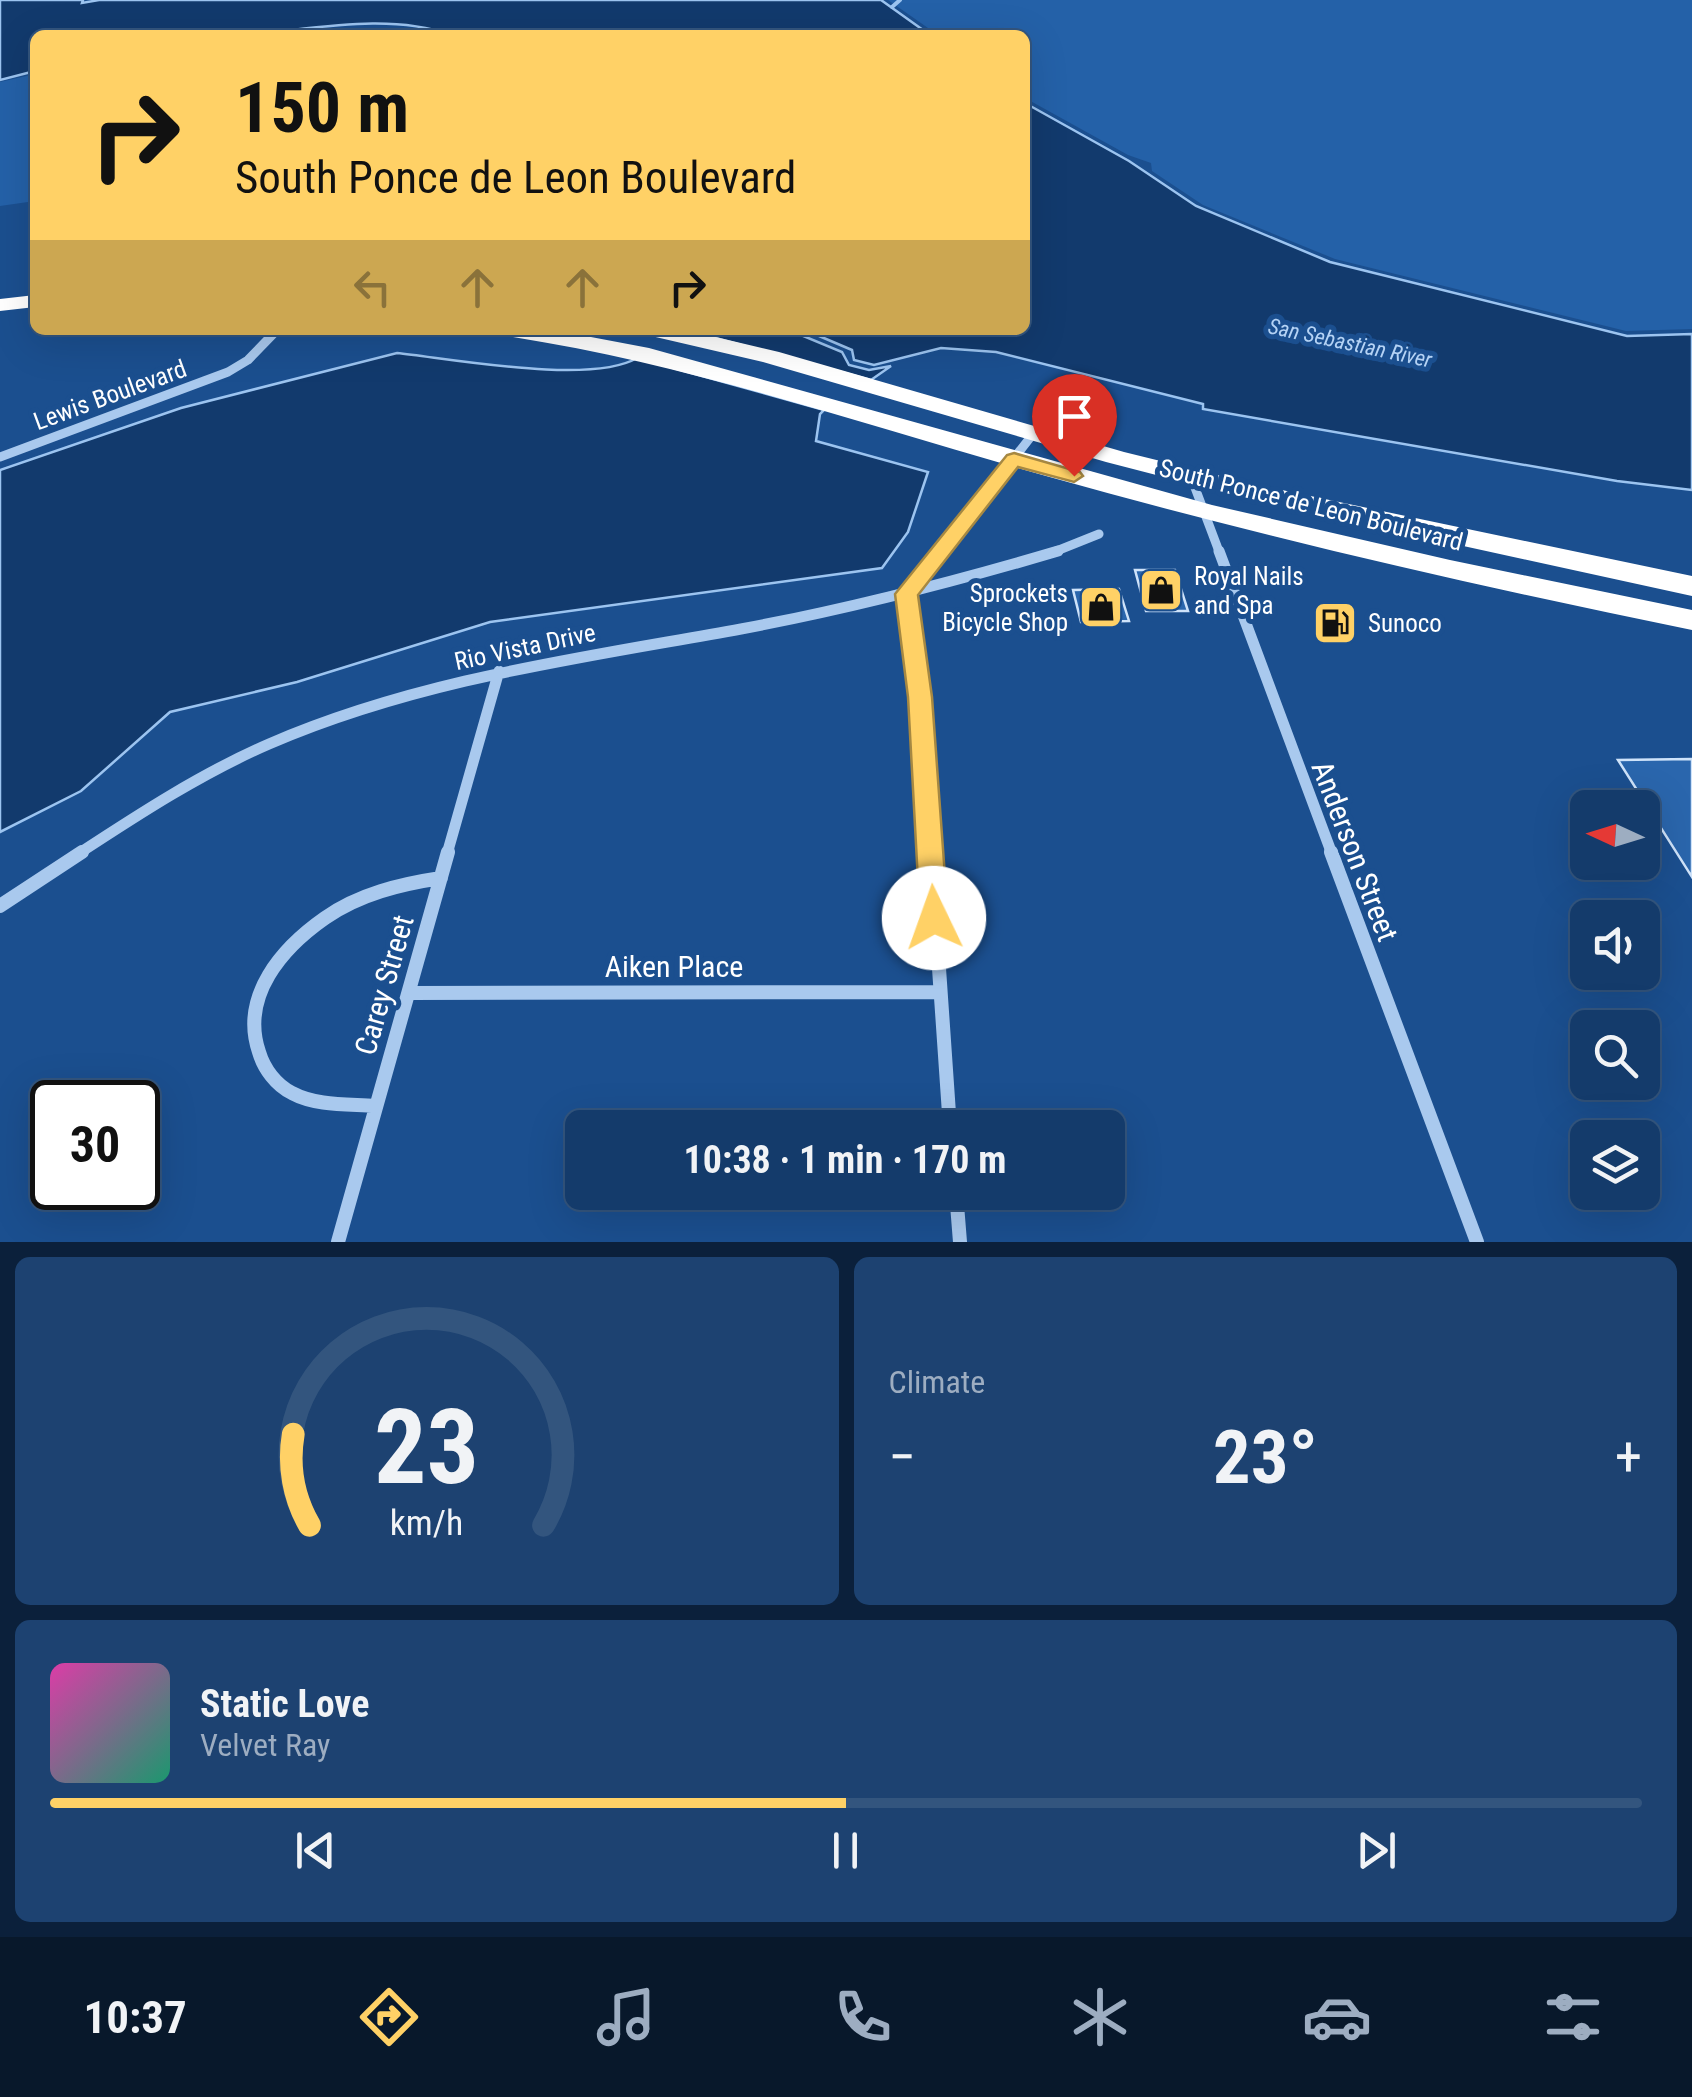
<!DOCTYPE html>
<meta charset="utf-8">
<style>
:root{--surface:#143b6b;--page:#1d4271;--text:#f1f3f6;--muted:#9dadc1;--line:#33557e;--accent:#ffd166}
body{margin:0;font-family:"Roboto Condensed",sans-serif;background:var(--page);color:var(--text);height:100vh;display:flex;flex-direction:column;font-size:38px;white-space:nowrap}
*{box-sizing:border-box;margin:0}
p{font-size:32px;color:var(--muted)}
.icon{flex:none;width:55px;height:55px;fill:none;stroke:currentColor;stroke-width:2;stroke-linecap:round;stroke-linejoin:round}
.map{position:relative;height:1242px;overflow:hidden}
.panel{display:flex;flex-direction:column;gap:15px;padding:15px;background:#0b203b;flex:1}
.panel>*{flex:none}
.top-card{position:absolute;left:30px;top:30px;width:1000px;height:305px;border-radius:15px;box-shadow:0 10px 40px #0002,0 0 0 2px var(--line);background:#ffd166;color:#111;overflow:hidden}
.needle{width:65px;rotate:274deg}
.controls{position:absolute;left:1570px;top:790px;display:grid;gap:20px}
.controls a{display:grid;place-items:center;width:90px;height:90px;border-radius:15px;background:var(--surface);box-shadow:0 10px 40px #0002,0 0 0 2px var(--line);font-size:50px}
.speed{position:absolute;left:30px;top:1080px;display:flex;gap:20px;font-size:50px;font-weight:700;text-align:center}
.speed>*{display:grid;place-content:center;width:130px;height:130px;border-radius:50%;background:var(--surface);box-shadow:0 10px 40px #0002,0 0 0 2px var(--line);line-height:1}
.speed .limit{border:5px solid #111;border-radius:15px;background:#fff;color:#111}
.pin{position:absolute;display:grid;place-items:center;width:85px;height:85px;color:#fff;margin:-102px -42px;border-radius:50% 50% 50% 0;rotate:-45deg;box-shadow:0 0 10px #0007}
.pin .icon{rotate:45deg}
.me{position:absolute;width:110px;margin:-55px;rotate:357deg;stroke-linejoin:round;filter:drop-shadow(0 0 8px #0008)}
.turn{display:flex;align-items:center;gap:35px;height:210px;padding:0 40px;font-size:45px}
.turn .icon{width:130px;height:130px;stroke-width:2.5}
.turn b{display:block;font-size:70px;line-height:85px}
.lanes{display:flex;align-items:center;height:95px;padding:0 40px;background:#0003;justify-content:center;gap:50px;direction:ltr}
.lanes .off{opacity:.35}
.big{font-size:75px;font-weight:700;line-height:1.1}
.panel .widget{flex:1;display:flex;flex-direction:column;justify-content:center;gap:15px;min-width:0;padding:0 35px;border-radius:15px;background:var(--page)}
.panel .dial{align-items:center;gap:0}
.dial svg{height:260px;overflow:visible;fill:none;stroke:var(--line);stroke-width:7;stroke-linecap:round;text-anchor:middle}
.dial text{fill:var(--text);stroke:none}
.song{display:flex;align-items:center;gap:30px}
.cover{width:120px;height:120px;border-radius:15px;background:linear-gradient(135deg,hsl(320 70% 55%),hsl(160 70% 35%))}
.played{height:10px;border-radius:5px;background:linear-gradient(90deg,var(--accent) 50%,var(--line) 50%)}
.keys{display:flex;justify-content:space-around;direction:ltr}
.heat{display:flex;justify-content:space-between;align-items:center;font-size:55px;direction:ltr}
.panel .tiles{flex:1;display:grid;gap:15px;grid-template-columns:1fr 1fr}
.widget:last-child{grid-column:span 2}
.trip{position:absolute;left:565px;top:1110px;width:560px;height:100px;border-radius:15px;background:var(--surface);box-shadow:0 10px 40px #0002,0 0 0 2px var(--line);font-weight:700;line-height:100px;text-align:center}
.menu{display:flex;height:160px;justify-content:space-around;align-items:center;background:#08182b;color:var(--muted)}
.menu .icon{width:70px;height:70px}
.menu .current{color:var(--accent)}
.menu b{font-size:45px;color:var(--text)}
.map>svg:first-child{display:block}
.green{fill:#2461a8}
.water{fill:#123a6d;stroke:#9cc4f0;stroke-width:2.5}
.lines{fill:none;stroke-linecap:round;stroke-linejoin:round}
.stream{stroke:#9cc4f0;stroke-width:4}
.building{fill:#2a66ad;stroke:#cfe3fa;stroke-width:2.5}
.street-far2{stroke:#a9c9ee;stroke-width:9}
.street-far1{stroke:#a9c9ee;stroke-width:11}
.street{stroke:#a9c9ee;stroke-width:14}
.highway{fill:#fff;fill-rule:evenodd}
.route{fill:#ffd166;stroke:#a68842;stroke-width:2.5}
.labels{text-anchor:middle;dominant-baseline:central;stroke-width:10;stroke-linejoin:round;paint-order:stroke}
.far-water-label{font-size:22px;font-style:italic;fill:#b5d3f5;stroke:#1b4f8f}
.street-label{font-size:25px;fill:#fff;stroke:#1b4f8f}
.poi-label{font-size:25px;fill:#fff;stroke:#1b4f8f;text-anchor:start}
.near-street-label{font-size:30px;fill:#fff;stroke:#1b4f8f}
</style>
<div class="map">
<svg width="1692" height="1242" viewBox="0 0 1692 1242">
<rect width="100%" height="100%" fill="#1b4f8f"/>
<!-- green -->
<path class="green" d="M888 0H1692V329L1626 331 1335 259 1203 205 1152 171 1151 163 1128 155 1025 98V35H938Z
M35 74V201L0 206V82Z"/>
<!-- water -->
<path class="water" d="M0 0H83L82 3 99 0H881L930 35H451C387 12 310 30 244 35 175 40 104 35 35 35V71L0 80Z
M1025 103 1129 161 1196 206 1330 262 1627 336 1692 334V490L1617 481 1203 409V404L996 352 941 348 874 365 854 360 852 350 805 330H1025Z
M686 330H789L842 352 849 365 869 370 891 366 871 380Z
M397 353C453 359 591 385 637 358L824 410 820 414 816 441 928 472 908 532 882 568 490 622 297 682 170 712 81 791 0 832V470L181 408Z"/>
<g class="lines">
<!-- stream -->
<path class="stream" d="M892 7 900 0"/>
</g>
<!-- building -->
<path class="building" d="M1135 570H1175L1188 611H1146Z
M1119 589 1129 621 1081 622 1073 590Z
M1692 759V877L1618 760Z"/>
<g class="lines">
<!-- street-far2 -->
<path class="street-far2" d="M0 457 228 372 248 360 277 330
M1191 477 1220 554
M939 554 1033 434
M1049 554 1099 534"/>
<!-- street-far1 -->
<path class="street-far1" d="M1219 551 1332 854
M78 854C139 814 202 773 269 744 419 679 581 658 741 629 848 609 953 582 1058 551
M447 854 499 671
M931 854 920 697 907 595 941 551"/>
<!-- street -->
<path class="street" d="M931 852 950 1128
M1331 852 1477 1242
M0 906 82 852
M409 993 939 992
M375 1106C348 1104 316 1106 292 1093 276 1085 264 1069 259 1052 240 996 282 948 325 918 359 894 401 884 441 878
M956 1192 960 1242
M338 1242 448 852"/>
<!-- highway -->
<path class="highway" d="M35 295V307L0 311V299Z
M502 330H554L649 348 1212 505 1450 560 1692 610V630C1475 586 1259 536 1046 476 868 426 696 366 513 337Z
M644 330H686L779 352 1124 452 1258 485 1692 576V596L1249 499 1106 462 763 362 647 335Z"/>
</g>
<!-- route -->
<path class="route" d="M1014 453 1080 472 1083 476 1074 482 1018 467 918 595 932 697 948 918 944 927 934 931 924 927 920 918 908 697 895 594 1007 455Z"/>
<!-- icons -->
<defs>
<g id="shop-square" transform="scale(2.25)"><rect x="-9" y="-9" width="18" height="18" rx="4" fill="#ffd166" stroke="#1b4f8f"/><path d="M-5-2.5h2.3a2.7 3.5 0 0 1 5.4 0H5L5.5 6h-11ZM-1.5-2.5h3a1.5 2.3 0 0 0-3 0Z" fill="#111"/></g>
<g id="fuel-square" transform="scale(2.25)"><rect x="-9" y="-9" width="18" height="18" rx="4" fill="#ffd166" stroke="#1b4f8f"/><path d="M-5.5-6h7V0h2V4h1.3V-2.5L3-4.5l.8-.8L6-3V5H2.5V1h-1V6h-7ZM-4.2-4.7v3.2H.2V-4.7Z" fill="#111"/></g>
</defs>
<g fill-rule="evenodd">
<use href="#shop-square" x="1161" y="590"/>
<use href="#shop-square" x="1101" y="607"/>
<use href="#fuel-square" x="1335" y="623"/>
</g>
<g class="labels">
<!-- far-water labels -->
<g class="far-water-label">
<text transform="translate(1350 343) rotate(12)">San Sebastian River</text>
</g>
<!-- street labels -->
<g class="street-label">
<text transform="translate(110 395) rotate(-20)">Lewis Boulevard</text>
<text transform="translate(1311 505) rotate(14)">South Ponce de Leon Boulevard</text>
<text transform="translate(525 647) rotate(-12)">Rio Vista Drive</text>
</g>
<!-- poi labels -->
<g class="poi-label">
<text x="1194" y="576">Royal Nails<tspan x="1194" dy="29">and Spa</tspan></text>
<text x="1068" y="593" text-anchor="end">Sprockets<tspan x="1068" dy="29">Bicycle Shop</tspan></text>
<text x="1368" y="623">Sunoco</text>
</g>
<!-- near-street labels -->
<g class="near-street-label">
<text transform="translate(1355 851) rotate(69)">Anderson Street</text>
<text x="674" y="966">Aiken Place</text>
<text transform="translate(384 985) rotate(-74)">Carey Street</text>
</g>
</g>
</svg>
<div class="controls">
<a><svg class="needle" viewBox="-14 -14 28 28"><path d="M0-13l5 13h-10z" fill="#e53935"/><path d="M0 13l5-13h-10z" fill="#9dadc1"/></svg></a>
<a><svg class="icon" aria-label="sound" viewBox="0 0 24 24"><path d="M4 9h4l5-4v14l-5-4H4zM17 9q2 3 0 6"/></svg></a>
<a><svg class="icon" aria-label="search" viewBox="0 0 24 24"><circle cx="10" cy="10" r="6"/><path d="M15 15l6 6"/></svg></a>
<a><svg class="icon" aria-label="layers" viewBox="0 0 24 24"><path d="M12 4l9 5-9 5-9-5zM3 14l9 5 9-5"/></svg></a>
</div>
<div class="speed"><div class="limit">30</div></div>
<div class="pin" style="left:1074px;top:476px;background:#d93025"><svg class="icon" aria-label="arrive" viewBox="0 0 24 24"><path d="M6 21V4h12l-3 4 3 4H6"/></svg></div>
<svg class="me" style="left:934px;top:918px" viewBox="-20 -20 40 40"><circle r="19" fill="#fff"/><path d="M0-13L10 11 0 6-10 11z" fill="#ffd166"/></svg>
<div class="trip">10:38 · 1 min · 170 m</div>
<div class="top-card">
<div class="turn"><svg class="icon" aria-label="right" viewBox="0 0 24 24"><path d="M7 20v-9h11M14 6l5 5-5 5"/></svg><div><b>150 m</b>South Ponce de Leon Boulevard</div></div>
<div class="lanes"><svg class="icon off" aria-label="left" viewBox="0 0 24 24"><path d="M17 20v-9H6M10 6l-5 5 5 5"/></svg><svg class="icon off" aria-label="ahead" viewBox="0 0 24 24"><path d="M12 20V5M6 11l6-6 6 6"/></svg><svg class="icon off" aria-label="ahead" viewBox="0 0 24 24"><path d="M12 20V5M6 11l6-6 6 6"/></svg><svg class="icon" aria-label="right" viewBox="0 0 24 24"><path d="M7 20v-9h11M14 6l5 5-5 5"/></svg></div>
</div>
</div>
<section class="panel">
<div class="tiles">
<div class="widget dial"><svg viewBox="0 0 100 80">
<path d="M14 69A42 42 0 1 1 86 69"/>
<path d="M14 69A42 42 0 0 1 9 41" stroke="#ffd166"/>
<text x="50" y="56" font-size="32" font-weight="700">23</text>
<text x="50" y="72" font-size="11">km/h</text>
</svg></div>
<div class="widget"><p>Climate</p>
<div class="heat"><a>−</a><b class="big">23°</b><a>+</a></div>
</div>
<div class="widget">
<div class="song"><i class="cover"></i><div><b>Static Love</b><p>Velvet Ray</p></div></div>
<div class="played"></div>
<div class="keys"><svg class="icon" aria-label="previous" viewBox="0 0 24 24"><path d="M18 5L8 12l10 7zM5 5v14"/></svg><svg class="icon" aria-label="pause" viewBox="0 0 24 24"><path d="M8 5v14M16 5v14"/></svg><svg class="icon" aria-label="next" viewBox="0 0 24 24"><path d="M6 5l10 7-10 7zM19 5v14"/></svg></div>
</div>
</div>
</section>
<nav class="menu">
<b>10:37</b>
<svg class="icon current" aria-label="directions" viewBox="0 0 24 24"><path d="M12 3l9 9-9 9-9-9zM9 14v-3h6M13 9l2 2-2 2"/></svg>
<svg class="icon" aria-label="music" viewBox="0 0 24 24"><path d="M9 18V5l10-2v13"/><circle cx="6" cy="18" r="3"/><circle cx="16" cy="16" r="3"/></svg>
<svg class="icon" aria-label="phone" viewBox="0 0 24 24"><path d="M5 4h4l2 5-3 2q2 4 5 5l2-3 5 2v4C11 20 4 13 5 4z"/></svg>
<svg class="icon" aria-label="climate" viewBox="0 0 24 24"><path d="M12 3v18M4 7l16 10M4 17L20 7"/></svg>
<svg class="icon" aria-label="car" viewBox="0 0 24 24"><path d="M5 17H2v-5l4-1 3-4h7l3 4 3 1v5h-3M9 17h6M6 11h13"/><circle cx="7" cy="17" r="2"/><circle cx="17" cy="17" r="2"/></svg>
<svg class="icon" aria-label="filters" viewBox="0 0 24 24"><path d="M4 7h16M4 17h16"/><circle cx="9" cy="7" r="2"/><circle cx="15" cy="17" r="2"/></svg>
</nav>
